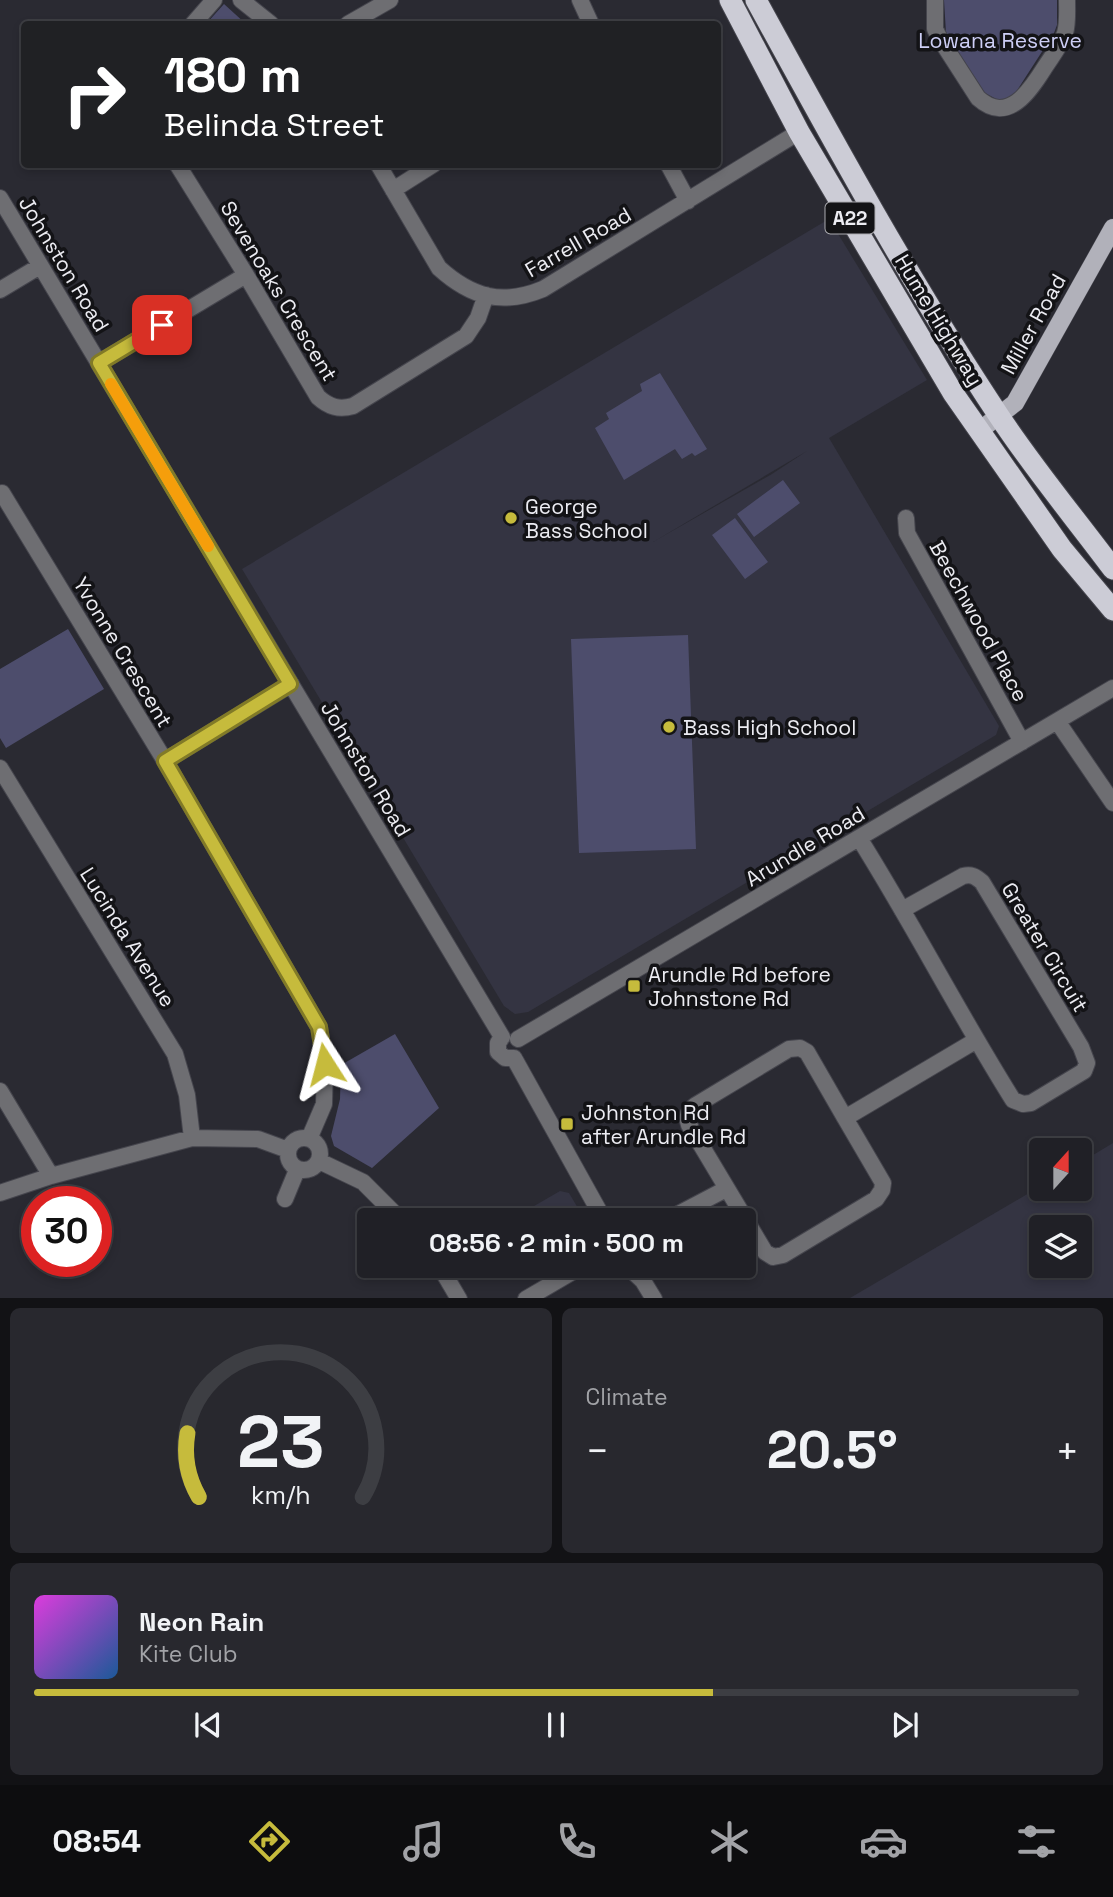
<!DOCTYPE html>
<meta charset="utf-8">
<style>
:root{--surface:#202026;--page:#28282e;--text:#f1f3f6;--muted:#a2a3a7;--line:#3d3e43;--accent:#c6bb3c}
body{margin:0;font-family:"Space Grotesk",sans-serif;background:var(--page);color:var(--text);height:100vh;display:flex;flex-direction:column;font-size:26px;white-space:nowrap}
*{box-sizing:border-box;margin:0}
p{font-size:23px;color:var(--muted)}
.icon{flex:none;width:38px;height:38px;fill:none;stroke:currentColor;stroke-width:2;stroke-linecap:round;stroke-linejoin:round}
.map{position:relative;height:1298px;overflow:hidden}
.panel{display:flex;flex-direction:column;gap:10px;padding:10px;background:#121215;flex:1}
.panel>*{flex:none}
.guide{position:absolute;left:21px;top:21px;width:700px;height:147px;border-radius:7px;box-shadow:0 4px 10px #0003,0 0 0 2px var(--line);background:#202124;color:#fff;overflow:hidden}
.needle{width:46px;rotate:21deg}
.controls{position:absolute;left:1029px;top:1138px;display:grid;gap:14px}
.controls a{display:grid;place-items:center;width:63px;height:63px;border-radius:7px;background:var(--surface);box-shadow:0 4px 10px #0003,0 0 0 2px var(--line);font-size:35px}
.speed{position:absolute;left:21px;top:1186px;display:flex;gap:14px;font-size:35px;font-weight:700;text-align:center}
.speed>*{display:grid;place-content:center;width:91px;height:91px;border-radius:50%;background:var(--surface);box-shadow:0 4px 10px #0003,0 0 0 2px var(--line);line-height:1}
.speed .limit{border:10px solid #d22;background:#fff;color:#111}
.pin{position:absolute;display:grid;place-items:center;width:60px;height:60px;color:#fff;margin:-30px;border-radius:14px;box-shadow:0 4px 10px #0006}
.me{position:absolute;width:77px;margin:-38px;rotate:351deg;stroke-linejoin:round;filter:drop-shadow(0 0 5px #0008)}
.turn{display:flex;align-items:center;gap:24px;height:147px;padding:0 28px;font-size:32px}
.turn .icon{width:91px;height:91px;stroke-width:2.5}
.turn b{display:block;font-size:49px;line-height:60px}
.big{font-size:52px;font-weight:700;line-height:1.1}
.panel .widget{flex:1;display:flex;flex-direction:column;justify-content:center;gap:10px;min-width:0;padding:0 24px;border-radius:10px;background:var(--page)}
.panel .dial{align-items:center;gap:0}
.dial svg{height:182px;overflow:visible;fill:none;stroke:var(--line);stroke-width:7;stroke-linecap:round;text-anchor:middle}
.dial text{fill:var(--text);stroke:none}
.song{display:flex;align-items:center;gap:21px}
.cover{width:84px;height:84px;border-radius:10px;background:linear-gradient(135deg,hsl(300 70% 55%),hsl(210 70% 35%))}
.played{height:7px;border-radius:4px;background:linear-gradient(90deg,var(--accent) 65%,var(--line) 65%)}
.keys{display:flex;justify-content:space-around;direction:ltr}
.heat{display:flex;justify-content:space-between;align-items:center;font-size:38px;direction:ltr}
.panel .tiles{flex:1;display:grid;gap:10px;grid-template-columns:1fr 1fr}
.widget:last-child{grid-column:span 2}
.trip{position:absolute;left:357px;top:1208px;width:399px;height:70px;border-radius:7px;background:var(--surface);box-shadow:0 4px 10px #0003,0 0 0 2px var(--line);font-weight:700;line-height:70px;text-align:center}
.menu{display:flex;height:112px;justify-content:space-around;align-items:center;background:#0d0d0f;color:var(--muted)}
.menu .icon{width:49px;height:49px}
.menu .current{color:var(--accent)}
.menu b{font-size:32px;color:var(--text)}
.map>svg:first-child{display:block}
.built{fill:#343442;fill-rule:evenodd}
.green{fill:#4d4d6c}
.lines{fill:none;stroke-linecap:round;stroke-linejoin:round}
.minor-casing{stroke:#45454d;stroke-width:18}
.major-casing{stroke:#45454d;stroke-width:19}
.highway-casing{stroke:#45454d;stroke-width:23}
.minor{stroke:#6e6e72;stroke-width:16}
.major{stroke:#b1b1ba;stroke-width:18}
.highway{stroke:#ccccd6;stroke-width:21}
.route-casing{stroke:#817a27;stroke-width:18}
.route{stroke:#c6bb3c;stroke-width:12}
.slow{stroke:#f59e0b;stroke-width:12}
.poi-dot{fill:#c6bb3c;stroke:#131316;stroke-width:2.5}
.labels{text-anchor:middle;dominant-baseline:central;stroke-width:7;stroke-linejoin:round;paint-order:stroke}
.shield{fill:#131316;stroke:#ababb0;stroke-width:2}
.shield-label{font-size:19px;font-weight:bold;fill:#ececf2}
.park-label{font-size:21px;fill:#cecff6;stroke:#131316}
.street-label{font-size:21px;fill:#ececf2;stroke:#131316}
.poi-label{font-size:21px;fill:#ececf2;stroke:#131316;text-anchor:start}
</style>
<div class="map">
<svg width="1113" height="1299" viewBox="0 0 1113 1299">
<rect width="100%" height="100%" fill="#2a2a32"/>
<!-- built -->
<path class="built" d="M829 219 927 380 829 438 999 726 996 735 528 1012 515 1014 504 1006 242 569ZM807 451 772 474 653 542Z
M1113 1143V1298H850L1041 1186V1188H1080V1163ZM1041 1227H1080V1265H1041Z
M560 1191 569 1193 585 1220H510Z"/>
<!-- green -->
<path class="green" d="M944 0H1057V25L1054 33 1016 92 1008 99 998 100 985 93 946 33Z
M224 4 246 24H206Z
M660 373 707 449 695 456 692 453 682 459 675 449 624 480 595 428 609 419 606 413 642 391 640 384Z
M783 480 800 503 754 537 737 514Z
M735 518 768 562 745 579 712 535Z
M68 629 104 689 6 748 0 738V669Z
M688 635 696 849 579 853 571 639Z
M395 1034 439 1108 372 1168 334 1146 331 1136 340 1099 341 1065Z"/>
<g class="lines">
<!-- minor casing -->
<g class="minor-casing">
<path id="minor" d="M241 0 271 24
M580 0 591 24
M935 0V29L940 39 978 98C1008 125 1030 91 1045 67 1052 56 1061 45 1065 33 1068 23 1067 11 1067 0
M193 24 214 0
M348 24 390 0
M177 164 246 275 318 397C329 407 339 410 353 406L466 336 478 318 486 295
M378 164 439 268C471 297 502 306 543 289L799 132
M668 164 688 201
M393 190 434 164
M0 198 502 1037
M0 290 40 266
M99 363 246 275
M0 494 2 493 165 761 319 1027 325 1064 324 1104 309 1139
M906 518 907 533 1022 742
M1057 721 1113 803
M165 761 291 684
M0 768 175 1054 187 1095 192 1138
M859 838C913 924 959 1014 1013 1100L1023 1104 1031 1103 1084 1071 1087 1063 1081 1047 982 882C975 876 971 874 963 876L902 910
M502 1037 498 1043V1052L505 1058H514
M518 1039 1113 688
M514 1058 604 1220
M0 1091 51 1176
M845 1118 883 1183 882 1190 876 1199 783 1255 773 1257 765 1252 689 1125C686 1116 688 1111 696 1105L789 1049 800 1048 807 1052 845 1118 975 1041
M288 1154a16 16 0 1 1 32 0a16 16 0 1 1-32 0Z
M319 1161 363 1182 401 1220
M0 1193 51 1176 192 1138 258 1139 288 1150
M285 1199 297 1170
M667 1220 726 1189
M439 1265 459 1299
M626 1265 643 1281 654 1299
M526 1299 584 1265"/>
</g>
<!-- major casing -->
<g class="major-casing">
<path id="major" d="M979 431 1015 403 1113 228"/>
</g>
<!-- highway casing -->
<g class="highway-casing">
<path id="highway" d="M730 0 799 132 953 393 1062 549 1113 610
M756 0C833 141 910 282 999 416 1034 469 1075 518 1113 569"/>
</g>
<!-- minor -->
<use href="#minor" class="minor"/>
<!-- major -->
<use href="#major" class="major"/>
<!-- highway -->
<use href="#highway" class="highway"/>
</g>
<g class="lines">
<!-- route casing -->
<g class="route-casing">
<path id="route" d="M162 325 99 363 290 684 165 761 319 1027 325 1064"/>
</g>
<!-- route -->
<use href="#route" class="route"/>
<!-- slow -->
<path class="slow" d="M111 384 208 546"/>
</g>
<!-- markers -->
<g class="poi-dot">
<circle cx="511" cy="518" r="7"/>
<circle cx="669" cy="727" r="7"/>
<rect x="627" y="979" width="14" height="14" rx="3.5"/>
<rect x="560" y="1117" width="14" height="14" rx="3.5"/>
</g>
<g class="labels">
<!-- shield labels -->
<rect class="shield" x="825.5" y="202.5" width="49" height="31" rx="5"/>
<g class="shield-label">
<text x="850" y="218">A22</text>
</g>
<!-- park labels -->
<g class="park-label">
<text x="1000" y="40">Lowana Reserve</text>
</g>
<!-- street labels -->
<g class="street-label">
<text transform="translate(578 242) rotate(-30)">Farrell Road</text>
<text transform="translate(64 264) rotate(59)">Johnston Road</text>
<text transform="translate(279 291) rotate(59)">Sevenoaks Crescent</text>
<text transform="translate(939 320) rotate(59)">Hume Highway</text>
<text transform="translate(1033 324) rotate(-61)">Miller Road</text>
<text transform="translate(979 621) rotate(61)">Beechwood Place</text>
<text transform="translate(123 652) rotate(59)">Yvonne Crescent</text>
<text transform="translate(366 769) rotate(59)">Johnston Road</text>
<text transform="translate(805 846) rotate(-31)">Arundle Road</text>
<text transform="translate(128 937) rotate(58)">Lucinda Avenue</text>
<text transform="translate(1045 947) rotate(59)">Greater Circuit</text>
</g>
<!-- poi labels -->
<g class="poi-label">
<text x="525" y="506">George<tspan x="525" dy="24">Bass School</tspan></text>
<text x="683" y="727">Bass High School</text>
<text x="648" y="974">Arundle Rd before<tspan x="648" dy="24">Johnstone Rd</tspan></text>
<text x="581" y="1112">Johnston Rd<tspan x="581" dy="24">after Arundle Rd</tspan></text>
</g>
</g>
</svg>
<div class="controls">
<a><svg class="needle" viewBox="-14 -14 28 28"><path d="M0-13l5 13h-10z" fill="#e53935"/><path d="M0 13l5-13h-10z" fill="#a2a3a7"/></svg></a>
<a><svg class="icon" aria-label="layers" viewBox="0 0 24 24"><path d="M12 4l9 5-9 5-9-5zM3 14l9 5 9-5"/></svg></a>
</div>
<div class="speed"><div class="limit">30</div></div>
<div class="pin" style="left:162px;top:325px;background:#d93025"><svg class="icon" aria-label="arrive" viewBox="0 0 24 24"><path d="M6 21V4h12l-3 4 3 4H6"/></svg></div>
<svg class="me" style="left:325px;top:1064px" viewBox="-20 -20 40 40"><path d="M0-17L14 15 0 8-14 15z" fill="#c6bb3c" stroke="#fff" stroke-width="4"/></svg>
<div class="trip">08:56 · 2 min · 500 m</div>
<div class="guide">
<div class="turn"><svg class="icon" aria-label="right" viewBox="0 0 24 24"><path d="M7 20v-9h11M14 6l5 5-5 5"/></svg><div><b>180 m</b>Belinda Street</div></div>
</div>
</div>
<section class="panel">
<div class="tiles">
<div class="widget dial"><svg viewBox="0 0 100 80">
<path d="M14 69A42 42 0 1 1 86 69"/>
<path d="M14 69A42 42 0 0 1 9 41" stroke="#c6bb3c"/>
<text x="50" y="56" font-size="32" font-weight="700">23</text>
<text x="50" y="72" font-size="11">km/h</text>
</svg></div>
<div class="widget"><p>Climate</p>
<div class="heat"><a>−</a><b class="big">20.5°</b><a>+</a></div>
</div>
<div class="widget">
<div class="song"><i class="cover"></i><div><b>Neon Rain</b><p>Kite Club</p></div></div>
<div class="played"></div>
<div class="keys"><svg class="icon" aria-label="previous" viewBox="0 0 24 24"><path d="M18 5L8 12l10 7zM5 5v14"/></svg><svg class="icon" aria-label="pause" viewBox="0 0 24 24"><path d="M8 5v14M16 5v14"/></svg><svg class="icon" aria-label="next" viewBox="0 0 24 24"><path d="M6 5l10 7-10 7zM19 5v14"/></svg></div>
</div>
</div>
</section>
<nav class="menu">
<b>08:54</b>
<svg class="icon current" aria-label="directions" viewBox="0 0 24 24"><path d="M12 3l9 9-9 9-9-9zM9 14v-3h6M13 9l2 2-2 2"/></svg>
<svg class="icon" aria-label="music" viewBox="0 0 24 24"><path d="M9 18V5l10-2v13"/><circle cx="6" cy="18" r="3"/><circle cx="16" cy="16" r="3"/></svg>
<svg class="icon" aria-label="phone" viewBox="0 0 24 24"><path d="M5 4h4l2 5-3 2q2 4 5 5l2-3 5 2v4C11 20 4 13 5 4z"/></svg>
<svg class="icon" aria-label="climate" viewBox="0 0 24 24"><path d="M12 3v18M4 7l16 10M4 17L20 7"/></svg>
<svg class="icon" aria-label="car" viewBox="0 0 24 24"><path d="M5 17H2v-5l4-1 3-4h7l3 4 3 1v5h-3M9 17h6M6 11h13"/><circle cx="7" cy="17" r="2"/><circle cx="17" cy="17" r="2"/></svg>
<svg class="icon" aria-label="filters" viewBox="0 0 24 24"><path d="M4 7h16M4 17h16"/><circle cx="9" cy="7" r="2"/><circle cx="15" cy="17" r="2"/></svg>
</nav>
